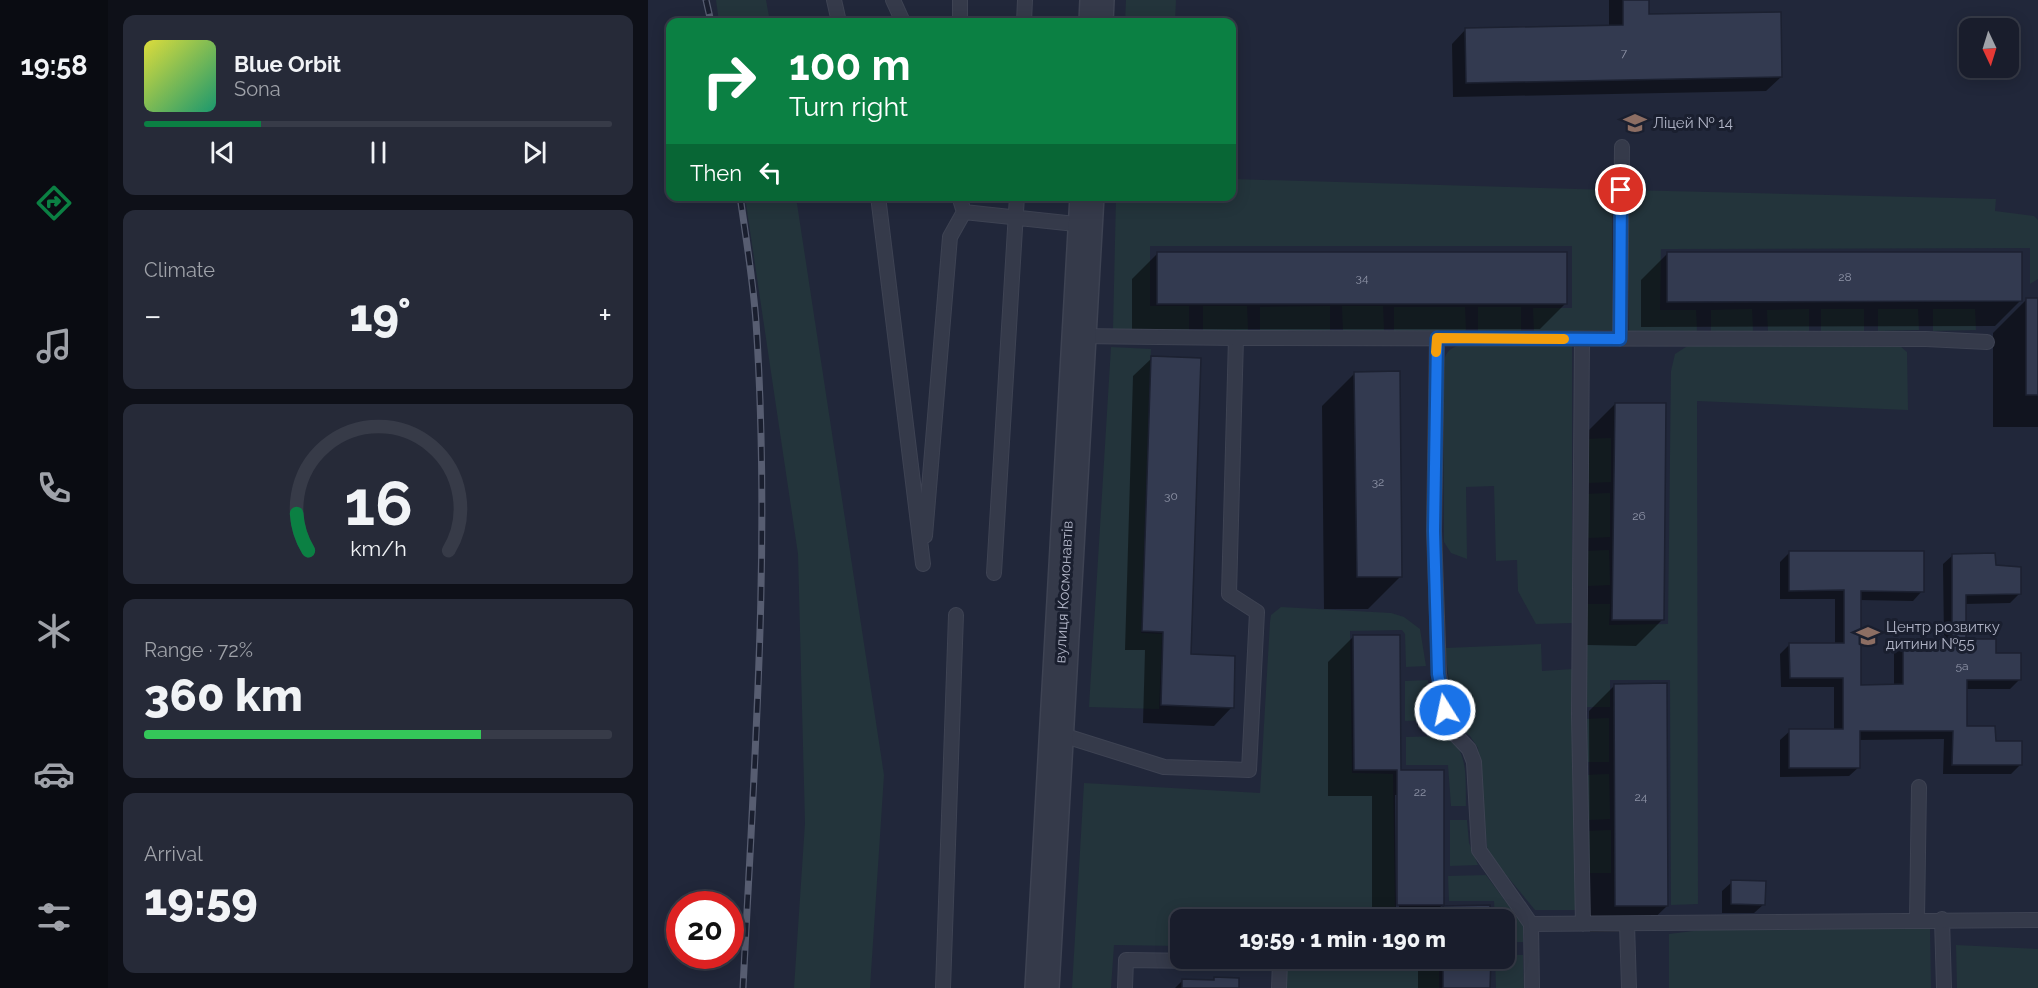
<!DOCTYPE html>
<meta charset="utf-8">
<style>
:root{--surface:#191d2c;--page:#262a38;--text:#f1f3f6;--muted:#9fa2a9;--line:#373b48;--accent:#0b8043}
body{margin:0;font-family:Raleway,sans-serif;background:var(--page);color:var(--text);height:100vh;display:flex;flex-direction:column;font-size:22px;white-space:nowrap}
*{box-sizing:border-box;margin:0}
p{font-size:20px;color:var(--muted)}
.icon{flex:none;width:33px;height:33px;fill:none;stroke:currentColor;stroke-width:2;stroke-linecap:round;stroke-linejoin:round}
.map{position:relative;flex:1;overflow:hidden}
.sheet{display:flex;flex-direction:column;gap:15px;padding:15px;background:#0e1018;width:540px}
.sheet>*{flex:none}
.banner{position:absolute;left:18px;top:18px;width:570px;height:183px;border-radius:12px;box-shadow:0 3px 15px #0003,0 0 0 2px var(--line);background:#0b8043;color:#fff;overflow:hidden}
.needle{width:39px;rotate:176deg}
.fabs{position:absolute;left:1311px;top:18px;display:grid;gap:12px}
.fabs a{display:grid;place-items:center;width:60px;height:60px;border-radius:12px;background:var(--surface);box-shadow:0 3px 15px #0003,0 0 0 2px var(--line);font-size:30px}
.speed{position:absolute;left:18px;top:891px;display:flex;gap:12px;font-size:30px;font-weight:700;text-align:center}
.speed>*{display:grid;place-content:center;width:78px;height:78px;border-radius:50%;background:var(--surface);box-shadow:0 3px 15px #0003,0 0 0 2px var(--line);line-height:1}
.speed .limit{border:9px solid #d22;background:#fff;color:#111}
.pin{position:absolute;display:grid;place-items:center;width:51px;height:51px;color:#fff;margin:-26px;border:3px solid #fff;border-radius:50%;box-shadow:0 2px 6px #0007}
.me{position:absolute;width:66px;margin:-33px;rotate:350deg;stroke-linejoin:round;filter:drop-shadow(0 0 4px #0008)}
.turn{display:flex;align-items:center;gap:21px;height:126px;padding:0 24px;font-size:27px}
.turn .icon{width:78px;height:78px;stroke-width:2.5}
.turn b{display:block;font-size:42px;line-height:51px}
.then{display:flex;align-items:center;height:57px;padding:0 24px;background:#0003;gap:12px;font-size:22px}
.big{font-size:45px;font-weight:800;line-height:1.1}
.sheet .card{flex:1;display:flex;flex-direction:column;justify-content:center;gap:9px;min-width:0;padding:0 21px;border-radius:12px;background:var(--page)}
.sheet .dial{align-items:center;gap:0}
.dial svg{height:156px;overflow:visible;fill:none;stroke:var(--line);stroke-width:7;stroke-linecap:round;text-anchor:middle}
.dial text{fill:var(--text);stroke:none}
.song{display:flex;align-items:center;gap:18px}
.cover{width:72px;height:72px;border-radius:9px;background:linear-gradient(135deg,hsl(60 70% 55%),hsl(160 70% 35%))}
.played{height:6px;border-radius:3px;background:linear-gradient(90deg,var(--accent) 25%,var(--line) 25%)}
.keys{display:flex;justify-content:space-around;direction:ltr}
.heat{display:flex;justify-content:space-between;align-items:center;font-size:33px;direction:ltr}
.charge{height:9px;border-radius:4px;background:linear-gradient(90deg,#34c759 72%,var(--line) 0)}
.trip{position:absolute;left:522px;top:909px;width:345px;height:60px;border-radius:12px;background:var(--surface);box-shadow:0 3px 15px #0003,0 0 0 2px var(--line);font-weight:800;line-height:60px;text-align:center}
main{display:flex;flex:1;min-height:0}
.tabs{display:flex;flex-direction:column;width:108px;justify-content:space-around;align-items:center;background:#0a0c12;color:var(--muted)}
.tabs .icon{width:42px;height:42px}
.tabs .active{color:var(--accent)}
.tabs b{font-size:27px;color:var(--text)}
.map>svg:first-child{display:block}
.green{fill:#23343b}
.shadow{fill:#0007;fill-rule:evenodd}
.building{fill:#333a50;stroke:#1c2131;stroke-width:1.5}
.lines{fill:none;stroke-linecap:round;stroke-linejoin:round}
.service-casing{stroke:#3e4353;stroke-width:16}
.tertiary-casing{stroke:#3e4353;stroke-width:36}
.service{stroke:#353a4a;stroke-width:14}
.tertiary{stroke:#353a4a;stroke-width:33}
.rail-casing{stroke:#575d71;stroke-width:7}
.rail{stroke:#1a1f2f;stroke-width:4.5;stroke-dasharray:14;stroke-linecap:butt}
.route-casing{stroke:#114b97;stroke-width:15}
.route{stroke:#1a73e8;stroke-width:10}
.slow{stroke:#f59e0b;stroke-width:10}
.labels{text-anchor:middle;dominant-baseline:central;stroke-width:6;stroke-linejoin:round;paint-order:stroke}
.number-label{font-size:12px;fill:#8f94a7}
.poi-label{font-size:15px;fill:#b0b4c6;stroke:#1a1f2f;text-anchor:start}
.street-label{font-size:15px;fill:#b0b4c6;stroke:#1a1f2f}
</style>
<main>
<nav class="tabs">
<b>19:58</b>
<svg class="icon active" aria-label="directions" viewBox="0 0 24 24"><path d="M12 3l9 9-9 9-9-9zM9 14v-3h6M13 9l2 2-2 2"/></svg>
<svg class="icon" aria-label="music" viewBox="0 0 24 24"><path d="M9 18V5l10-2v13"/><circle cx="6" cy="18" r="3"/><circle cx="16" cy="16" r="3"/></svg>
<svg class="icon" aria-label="phone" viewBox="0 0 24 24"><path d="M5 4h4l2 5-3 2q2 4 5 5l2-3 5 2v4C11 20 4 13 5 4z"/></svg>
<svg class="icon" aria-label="climate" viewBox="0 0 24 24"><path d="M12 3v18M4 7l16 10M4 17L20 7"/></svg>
<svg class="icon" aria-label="car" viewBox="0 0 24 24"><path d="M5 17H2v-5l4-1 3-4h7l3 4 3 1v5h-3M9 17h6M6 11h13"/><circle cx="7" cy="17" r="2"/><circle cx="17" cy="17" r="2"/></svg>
<svg class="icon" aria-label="filters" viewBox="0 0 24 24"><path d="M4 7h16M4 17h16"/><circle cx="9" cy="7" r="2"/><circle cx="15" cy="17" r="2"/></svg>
</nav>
<section class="sheet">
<div class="card">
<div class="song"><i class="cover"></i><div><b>Blue Orbit</b><p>Sona</p></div></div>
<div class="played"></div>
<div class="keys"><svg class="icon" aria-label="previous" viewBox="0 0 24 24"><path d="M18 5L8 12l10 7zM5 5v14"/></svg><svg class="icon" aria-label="pause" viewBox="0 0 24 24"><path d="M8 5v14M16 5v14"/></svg><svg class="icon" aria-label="next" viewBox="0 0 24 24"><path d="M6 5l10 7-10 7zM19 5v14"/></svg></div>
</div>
<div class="card"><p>Climate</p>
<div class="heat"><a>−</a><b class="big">19°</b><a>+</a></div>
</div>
<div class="card dial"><svg viewBox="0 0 100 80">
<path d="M14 69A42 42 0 1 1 86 69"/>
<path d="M14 69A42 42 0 0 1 8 50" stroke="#0b8043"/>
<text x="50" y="56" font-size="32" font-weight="700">16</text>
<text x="50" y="72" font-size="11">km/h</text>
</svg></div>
<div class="card"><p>Range · 72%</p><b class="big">360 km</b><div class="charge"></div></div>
<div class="card"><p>Arrival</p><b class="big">19:59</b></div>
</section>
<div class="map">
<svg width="1390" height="988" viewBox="0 0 1390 988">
<rect width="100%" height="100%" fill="#21273a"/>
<!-- green -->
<path class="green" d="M68 0H118L122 22H71Z
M478 0H528L527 22H477Z
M584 179 964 190V330L886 332 885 308H924V246H502V306H541V331L465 329 468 197 584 196Z
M980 190 1348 199 1347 211 1386 216 1390 220V279L1382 284V248L1013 249 1012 310H1048L1049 331H981Z
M97 197H148L236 775 222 988H146L157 823 150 554Z
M555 306H599L600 331H555Z
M682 306V331H612V307Z
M694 306H735L736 332 695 331Z
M746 307H817L818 332H746Z
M830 307H873V332H830Z
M1104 309 1105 331H1063V310Z
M1161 309V331H1120L1119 310Z
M1173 309H1216V331H1173Z
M1230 309H1270L1271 330 1230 331Z
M1285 309H1327L1328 330 1285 331Z
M821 344 924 345V623L888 624 870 591 869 560 848 561 846 486 818 487 819 559 803 553 796 542 795 365C798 348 805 346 821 344Z
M1041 345 1252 346 1259 352 1260 410 1049 401 1050 904 1023 905 1022 680H962V707H936L939 604H962L961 625 1020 624 1023 371 1027 354Z
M463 347 503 349 493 633 514 634 511 709 441 707Z
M963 438V482L938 483V439Z
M962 493V537L939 538 938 494Z
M961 550 962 585 939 586V551Z
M633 607 743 613 756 617 772 629 778 666 758 667 757 634 754 630 702 631 704 773 745 774 747 909 791 910V919L532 920V946L466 945 463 988H424L436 783 612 793 622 622 623 615Z
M893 644 894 671 925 669 929 910H887L844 858 839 847 830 748 822 736 806 724 797 648Z
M780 680 781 720 757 721V681Z
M961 718V762H938L937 719Z
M797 736C822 749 817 782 818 806H803L800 765H758V737Z
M961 774 962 819 939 820 938 775Z
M802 820H819L821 843 830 865 802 866Z
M963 830V873H940L939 831Z
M838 875 875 925V942H857L856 920 847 919 846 901H801L800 876Z
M1282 928 1283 988H1021V934L1053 930Z
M1308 945 1390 949V988H1309Z
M857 955H875L876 988H848L847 959 856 958Z
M639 959H791V988H638Z"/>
<!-- shadow -->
<path class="shadow" d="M961 0H999V16L1133 77 1118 91 805 97 804 44 818 29 961 27Z
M510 253 918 303 892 329H484V279Z
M1019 254 1373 300 1347 326 993 327V280Z
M1378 300H1390V427H1345V333Z
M504 358 541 656 584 707 566 726 495 723 497 650H477L485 376Z
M707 373 753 576 720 609H676L674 406Z
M967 404 1014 620 988 646 939 645 941 430Z
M1142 552 1274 591 1265 601 1211 600 1212 687 1246 686V651L1256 641H1296L1295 564 1305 555 1346 567 1372 593 1362 603 1317 604V640L1346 655 1372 679 1362 689H1317V728L1346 742 1372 765 1363 774H1295L1296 739 1211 740V767L1201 776 1132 777V740L1142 731H1186V687H1133L1132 654 1142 644 1187 645V599H1132V562Z
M706 636 795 905 792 907H841V920H724V796H680V662ZM747 795H751V913H748Z
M967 685 1019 906 993 931 942 932 941 711Z
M1084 882 1116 904 1106 913H1074V891Z
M770 958H841V988H770Z
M567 978 589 988H527L535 980 564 981Z"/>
<!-- building -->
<path class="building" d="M975 0H1001V14L1133 12 1134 77 818 83 817 28 975 25Z
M509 252H919V304H509Z
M1019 252H1374V301L1019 302Z
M1378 298H1390V395H1378Z
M503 356 553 358 543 654 587 656 586 708 513 705 515 632 494 631Z
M752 371 754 577H709L706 372Z
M967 403H1018L1016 620H964Z
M1141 551H1276V592L1213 591V685L1255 684V640L1304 639V554L1347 553 1348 565 1373 567V594L1318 595V639H1348V653H1373V680H1319V726H1347L1348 741H1374V765H1304L1305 731H1212V768H1141V729H1195V678H1142L1141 643H1196V590L1141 591Z
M705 635H752L753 770H796V906L842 905V920H795V905H749V770H706Z
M1019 683 1020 906H967L966 684Z
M1083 880 1118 881 1117 905 1083 904Z
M795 958H843L842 988H795Z
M566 977 591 978V988H534V979L566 980Z"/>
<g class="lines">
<!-- service casing -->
<g class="service-casing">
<path id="service" d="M186 0 191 22
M245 0 255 22
M312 22V0
M376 22 377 0
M230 196 275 564
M311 196 316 212 437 225
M431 336 588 338
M789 338 786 531 791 674 800 727 821 749 826 762 831 850 883 924 884 988
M934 339 931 714 935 924
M972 339 974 147
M277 536 302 237 316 212
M346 573 369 196
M408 733 516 767 601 770 609 612 581 594 588 338 1278 339 1339 342
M1269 919 1271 787
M1294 919 1296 988
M883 924 1390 920
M979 924 981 988
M295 988 308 615
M477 988 478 960 632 962 631 988"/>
</g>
<!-- tertiary casing -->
<g class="tertiary-casing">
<path id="tertiary" d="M448 22 449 0
M394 988 439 196"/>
</g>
<!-- service -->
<use href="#service" class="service"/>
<!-- tertiary -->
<use href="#tertiary" class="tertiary"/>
<!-- rail casing -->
<g class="rail-casing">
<path id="rail" d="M58 0 63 22
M92 196C98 238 105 280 108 322 123 544 106 767 95 988"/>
</g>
<!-- rail -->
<use href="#rail" class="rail"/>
</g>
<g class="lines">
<!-- route casing -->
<g class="route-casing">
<path id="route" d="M797 710 790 674 786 531 789 338 972 339 973 190"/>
</g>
<!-- route -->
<use href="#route" class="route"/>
<!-- slow -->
<path class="slow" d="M788 352 789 338 916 339"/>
</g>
<!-- icons -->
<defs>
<g id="school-bare" transform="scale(1.8)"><path d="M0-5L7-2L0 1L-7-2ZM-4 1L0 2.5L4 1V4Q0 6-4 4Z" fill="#8d6e63" stroke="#1a1f2f" stroke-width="2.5" paint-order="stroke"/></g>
</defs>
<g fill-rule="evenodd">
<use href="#school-bare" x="987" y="123"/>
<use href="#school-bare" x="1220" y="636"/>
</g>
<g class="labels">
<!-- number labels -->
<g class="number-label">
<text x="976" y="53">7</text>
<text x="1197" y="277">28</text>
<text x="714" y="278">34</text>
<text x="730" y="482">32</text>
<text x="523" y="496">30</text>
<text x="991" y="516">26</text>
<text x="1314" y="666">5а</text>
<text x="772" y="792">22</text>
<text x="993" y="797">24</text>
</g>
<!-- poi labels -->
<g class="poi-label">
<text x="1005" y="123">Ліцей № 14</text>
<text x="1238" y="627">Центр розвитку<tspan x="1238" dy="17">дитини №55</tspan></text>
</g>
<!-- street labels -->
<g class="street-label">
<text transform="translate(416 592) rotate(-87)">вулиця Космонавтів</text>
</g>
</g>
</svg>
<div class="fabs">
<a><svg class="needle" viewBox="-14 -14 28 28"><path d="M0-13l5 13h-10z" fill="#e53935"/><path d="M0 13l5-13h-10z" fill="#9fa2a9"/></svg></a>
</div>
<div class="speed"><div class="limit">20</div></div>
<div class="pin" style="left:973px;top:190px;background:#d93025"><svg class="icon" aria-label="arrive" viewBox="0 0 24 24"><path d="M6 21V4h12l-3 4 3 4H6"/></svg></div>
<svg class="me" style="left:797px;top:710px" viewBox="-20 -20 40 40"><circle r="17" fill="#1a73e8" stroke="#fff" stroke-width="3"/><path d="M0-11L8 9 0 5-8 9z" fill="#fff"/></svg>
<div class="trip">19:59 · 1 min · 190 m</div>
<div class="banner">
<div class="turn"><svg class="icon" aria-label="right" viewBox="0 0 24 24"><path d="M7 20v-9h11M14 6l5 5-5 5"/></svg><div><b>100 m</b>Turn right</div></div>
<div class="then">Then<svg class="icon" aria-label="left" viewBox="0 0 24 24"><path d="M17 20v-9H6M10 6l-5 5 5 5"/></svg></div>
</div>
</div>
</main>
